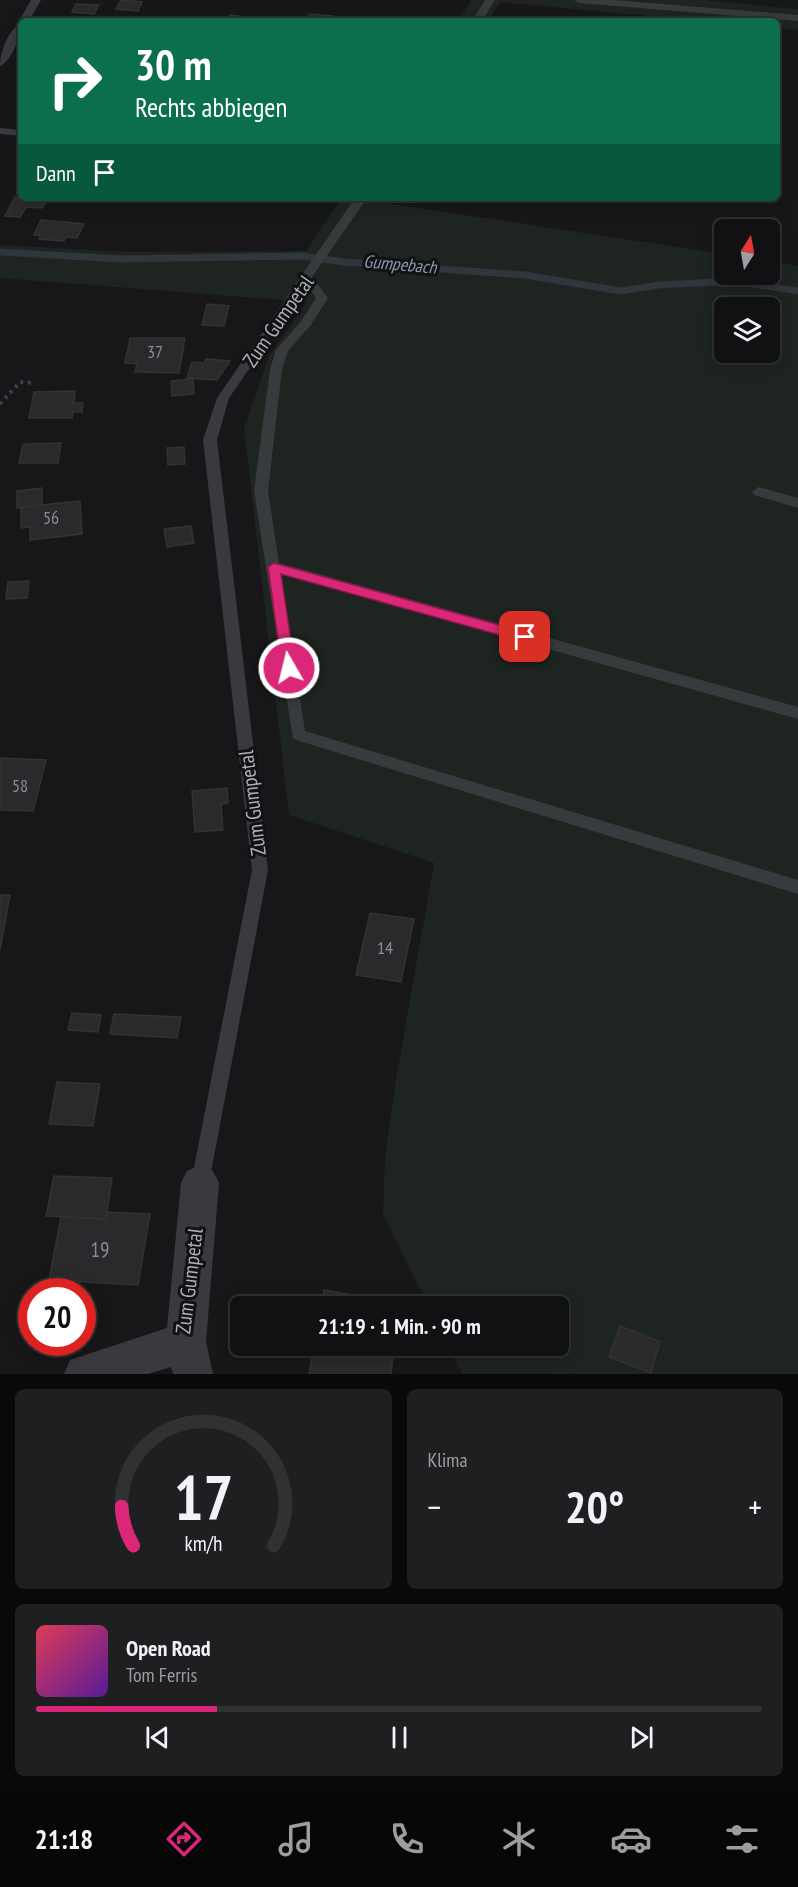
<!DOCTYPE html>
<html lang="de">
<meta charset="utf-8">
<style>
:root{--surface:#111113;--page:#1e1f21;--text:#f1f3f6;--muted:#9c9da0;--line:#303133;--accent:#db2777}
body{margin:0;font-family:"PT Sans Narrow",sans-serif;background:var(--page);color:var(--text);height:100vh;display:flex;flex-direction:column;font-size:22px;white-space:nowrap}
*{box-sizing:border-box;margin:0}
p{font-size:20px;color:var(--muted)}
.icon{flex:none;width:33px;height:33px;fill:none;stroke:currentColor;stroke-width:2;stroke-linecap:round;stroke-linejoin:round}
.map{position:relative;height:1374px;overflow:hidden}
.details{display:flex;flex-direction:column;gap:15px;padding:15px;background:#09090a;flex:1}
.details>*{flex:none}
.top-card{position:absolute;left:18px;top:18px;width:762px;height:183px;border-radius:9px;box-shadow:0 3px 15px #0003,0 0 0 2px var(--line);background:#0b6e4f;color:#fff;overflow:hidden}
.needle{width:39px;rotate:11deg}
.fabs{position:absolute;left:714px;top:219px;display:grid;gap:12px}
.fabs a{display:grid;place-items:center;width:66px;height:66px;border-radius:9px;background:var(--surface);box-shadow:0 3px 15px #0003,0 0 0 2px var(--line);font-size:30px}
.speed{position:absolute;left:18px;top:1278px;display:flex;gap:12px;font-size:30px;font-weight:700;text-align:center}
.speed>*{display:grid;place-content:center;width:78px;height:78px;border-radius:50%;background:var(--surface);box-shadow:0 3px 15px #0003,0 0 0 2px var(--line);line-height:1}
.speed .limit{border:9px solid #d22;background:#fff;color:#111}
.pin{position:absolute;display:grid;place-items:center;width:51px;height:51px;color:#fff;margin:-26px;border-radius:12px;box-shadow:0 3px 9px #0006}
.me{position:absolute;width:66px;margin:-33px;rotate:352deg;stroke-linejoin:round;filter:drop-shadow(0 0 4px #0008)}
.turn{display:flex;align-items:center;gap:21px;height:126px;padding:0 18px;font-size:27px}
.turn .icon{width:78px;height:78px;stroke-width:2.5}
.turn b{display:block;font-size:42px;line-height:51px}
.then{display:flex;align-items:center;height:57px;padding:0 18px;background:#0003;gap:12px;font-size:22px}
.big{font-size:45px;font-weight:700;line-height:1.1}
.details .tile{flex:1;display:flex;flex-direction:column;justify-content:center;gap:9px;min-width:0;padding:0 21px;border-radius:9px;background:var(--page)}
.details .dial{align-items:center;gap:0}
.dial svg{height:156px;overflow:visible;fill:none;stroke:var(--line);stroke-width:7;stroke-linecap:round;text-anchor:middle}
.dial text{fill:var(--text);stroke:none}
.song{display:flex;align-items:center;gap:18px}
.cover{width:72px;height:72px;border-radius:9px;background:linear-gradient(135deg,hsl(350 70% 55%),hsl(270 70% 35%))}
.played{height:6px;border-radius:3px;background:linear-gradient(90deg,var(--accent) 25%,var(--line) 25%)}
.keys{display:flex;justify-content:space-around;direction:ltr}
.heat{display:flex;justify-content:space-between;align-items:center;font-size:33px;direction:ltr}
.details .tiles{flex:1;display:grid;gap:15px;grid-template-columns:1fr 1fr}
.tile:last-child{grid-column:span 2}
.trip{position:absolute;left:230px;top:1296px;width:339px;height:60px;border-radius:9px;background:var(--surface);box-shadow:0 3px 15px #0003,0 0 0 2px var(--line);font-weight:700;line-height:60px;text-align:center}
.menu{display:flex;height:96px;justify-content:space-around;align-items:center;background:#070708;color:var(--muted)}
.menu .icon{width:42px;height:42px}
.menu .active{color:var(--accent)}
.menu b{font-size:27px;color:var(--text)}
.map>svg:first-child{display:block}
.green{fill:#1e241f;fill-rule:evenodd}
.lines{fill:none;stroke-linecap:round;stroke-linejoin:round}
.stream{stroke:#2f363c;stroke-width:7}
.building{fill:#2a2a2d;stroke:#323235;stroke-width:1.5}
.path{stroke:#3f4045;stroke-width:4;stroke-dasharray:3 4.5;stroke-linecap:butt}
.lane{fill:#393a3e;fill-rule:evenodd}
.street{fill:#393a3e;fill-rule:evenodd}
.route{fill:#db2777;stroke:#8e194d;stroke-width:1.5}
.labels{text-anchor:middle;dominant-baseline:central;stroke-width:6;stroke-linejoin:round;paint-order:stroke}
.far-water-label{font-size:18px;font-style:italic;fill:#859caf;stroke:#121214}
.number-label{font-size:18px;fill:#8a8d94}
.street-label{font-size:21px;fill:#abafb8;stroke:#121214}
.near-number-label{font-size:21px;fill:#8a8d94}
</style>
<div class="map">
<svg width="798" height="1374" viewBox="0 0 798 1374">
<rect width="100%" height="100%" fill="#171719"/>
<!-- green -->
<path class="green" d="M469 0H702L798 9V30L777 28V21H700L500 2 488 21H458L471 1Z
M342 198H380L378 202 724 254V274H770V261L798 266V1374H462L448 1346H558V1306H428L383 1214 385 1157 396 1079 434 863 289 815 244 428 269 356 307 302 0 278V245L130 252 306 251ZM724 308H770V352H724Z"/>
<g class="lines">
<!-- stream -->
<path class="stream" d="M0 252 121 259 302 256 344 262 525 275 621 291 659 285 735 281 798 291"/>
</g>
<!-- building -->
<path class="building" d="M121 0 142 2 138 11 116 9Z
M76 4 99 5 94 14 72 12Z
M309 14 333 16 330 21H305Z
M230 15 257 18 255 21H226Z
M15 197 21 198 47 200 42 208 26 207 20 217 5 216Z
M41 220 84 224 77 238 65 237 64 241 39 239 40 235H34Z
M207 304 229 306 224 326 202 325Z
M130 338H185L179 373 135 372 137 364 125 363Z
M206 359 230 361 217 380 187 378 192 362 204 363Z
M193 379 194 394 172 396 171 381Z
M75 391 74 403H83L82 412H73L72 418H29L34 392Z
M61 443 58 463H19L23 444Z
M184 447 185 464 168 465 167 448Z
M42 488V505L17 508V491Z
M80 501 82 534 30 540V527L21 528V507Z
M191 526 194 543 167 547 164 529Z
M29 581 27 598 6 599 8 582Z
M0 758 46 760 33 811 0 810Z
M227 788 228 803 221 804 223 830 195 832 192 791Z
M0 895H10L0 950Z
M370 913 414 919 401 982 356 975Z
M72 1013 101 1015 98 1032 68 1030Z
M114 1014 181 1017 177 1038 110 1034Z
M57 1082 100 1084 93 1126 49 1124Z
M54 1176 112 1178 106 1219 46 1216Z
M107 1212 150 1214 138 1285 49 1280 61 1217 106 1219Z
M324 1290 399 1303V1306H321Z
M620 1326 660 1342 651 1373 609 1357Z
M314 1346H394L391 1374H309Z"/>
<g class="lines">
<!-- path -->
<path class="path" d="M0 404 20 382 35 383"/>
<!-- lane -->
<path class="lane" d="M31 0H41L29 21H21C21 35 13 60 0 66 0 53 8 30 21 23L19 21Z
M485 0H495L482 21H472Z
M574 0H614L798 15V21L579 3Z
M0 128 21 130V136L0 134Z
M355 198H367L312 277 328 298 311 325 288 351 282 369 268 491 279 563 798 707V719L281 574 305 731 798 880V894L293 739 254 491 270 369 276 350 302 320 316 298 307 285 229 398 217 440 268 870 209 1183 207 1189 200 1192 193 1189 191 1183 252 870 203 440 217 398Z
M759 487 798 498V508L754 495 752 492Z"/>
<!-- street -->
<path class="street" d="M200 1165 213 1171 219 1183 206 1342 213 1374H173L171 1367 148 1374H64L70 1360 167 1328 181 1183 187 1171Z"/>
</g>
<!-- route -->
<path class="route" d="M274 563 525 632 531 637 525 642 281 574 295 668 289 673 282 668 268 567Z"/>
<g class="labels">
<!-- far-water labels -->
<g class="far-water-label">
<text transform="translate(400 264) rotate(5)">Gumpebach</text>
</g>
<!-- number labels -->
<g class="number-label">
<text x="155" y="351">37</text>
<text x="51" y="517">56</text>
<text x="20" y="785">58</text>
<text x="385" y="947">14</text>
</g>
<!-- street labels -->
<g class="street-label">
<text transform="translate(278 321) rotate(-55)">Zum Gumpetal</text>
<text transform="translate(252 803) rotate(-97)">Zum Gumpetal</text>
<text transform="translate(189 1281) rotate(-83)">Zum Gumpetal</text>
</g>
<!-- near-number labels -->
<g class="near-number-label">
<text x="100" y="1249">19</text>
</g>
</g>
</svg>
<div class="fabs">
<a><svg class="needle" viewBox="-14 -14 28 28"><path d="M0-13l5 13h-10z" fill="#e53935"/><path d="M0 13l5-13h-10z" fill="#9c9da0"/></svg></a>
<a><svg class="icon" aria-label="layers" viewBox="0 0 24 24"><path d="M12 4l9 5-9 5-9-5zM3 14l9 5 9-5"/></svg></a>
</div>
<div class="speed"><div class="limit">20</div></div>
<div class="pin" style="left:525px;top:637px;background:#d93025"><svg class="icon" aria-label="arrive" viewBox="0 0 24 24"><path d="M6 21V4h12l-3 4 3 4H6"/></svg></div>
<svg class="me" style="left:289px;top:668px" viewBox="-20 -20 40 40"><circle r="17" fill="#db2777" stroke="#fff" stroke-width="3"/><path d="M0-11L8 9 0 5-8 9z" fill="#fff"/></svg>
<div class="trip">21:19 · 1 Min. · 90 m</div>
<div class="top-card">
<div class="turn"><svg class="icon" aria-label="right" viewBox="0 0 24 24"><path d="M7 20v-9h11M14 6l5 5-5 5"/></svg><div><b>30 m</b>Rechts abbiegen</div></div>
<div class="then">Dann<svg class="icon" aria-label="arrive" viewBox="0 0 24 24"><path d="M6 21V4h12l-3 4 3 4H6"/></svg></div>
</div>
</div>
<section class="details">
<div class="tiles">
<div class="tile dial"><svg viewBox="0 0 100 80">
<path d="M14 69A42 42 0 1 1 86 69"/>
<path d="M14 69A42 42 0 0 1 8 49" stroke="#db2777"/>
<text x="50" y="56" font-size="32" font-weight="700">17</text>
<text x="50" y="72" font-size="11">km/h</text>
</svg></div>
<div class="tile"><p>Klima</p>
<div class="heat"><a>−</a><b class="big">20°</b><a>+</a></div>
</div>
<div class="tile">
<div class="song"><i class="cover"></i><div><b>Open Road</b><p>Tom Ferris</p></div></div>
<div class="played"></div>
<div class="keys"><svg class="icon" aria-label="previous" viewBox="0 0 24 24"><path d="M18 5L8 12l10 7zM5 5v14"/></svg><svg class="icon" aria-label="pause" viewBox="0 0 24 24"><path d="M8 5v14M16 5v14"/></svg><svg class="icon" aria-label="next" viewBox="0 0 24 24"><path d="M6 5l10 7-10 7zM19 5v14"/></svg></div>
</div>
</div>
</section>
<nav class="menu">
<b>21:18</b>
<svg class="icon active" aria-label="directions" viewBox="0 0 24 24"><path d="M12 3l9 9-9 9-9-9zM9 14v-3h6M13 9l2 2-2 2"/></svg>
<svg class="icon" aria-label="music" viewBox="0 0 24 24"><path d="M9 18V5l10-2v13"/><circle cx="6" cy="18" r="3"/><circle cx="16" cy="16" r="3"/></svg>
<svg class="icon" aria-label="phone" viewBox="0 0 24 24"><path d="M5 4h4l2 5-3 2q2 4 5 5l2-3 5 2v4C11 20 4 13 5 4z"/></svg>
<svg class="icon" aria-label="climate" viewBox="0 0 24 24"><path d="M12 3v18M4 7l16 10M4 17L20 7"/></svg>
<svg class="icon" aria-label="car" viewBox="0 0 24 24"><path d="M5 17H2v-5l4-1 3-4h7l3 4 3 1v5h-3M9 17h6M6 11h13"/><circle cx="7" cy="17" r="2"/><circle cx="17" cy="17" r="2"/></svg>
<svg class="icon" aria-label="filters" viewBox="0 0 24 24"><path d="M4 7h16M4 17h16"/><circle cx="9" cy="7" r="2"/><circle cx="15" cy="17" r="2"/></svg>
</nav>
